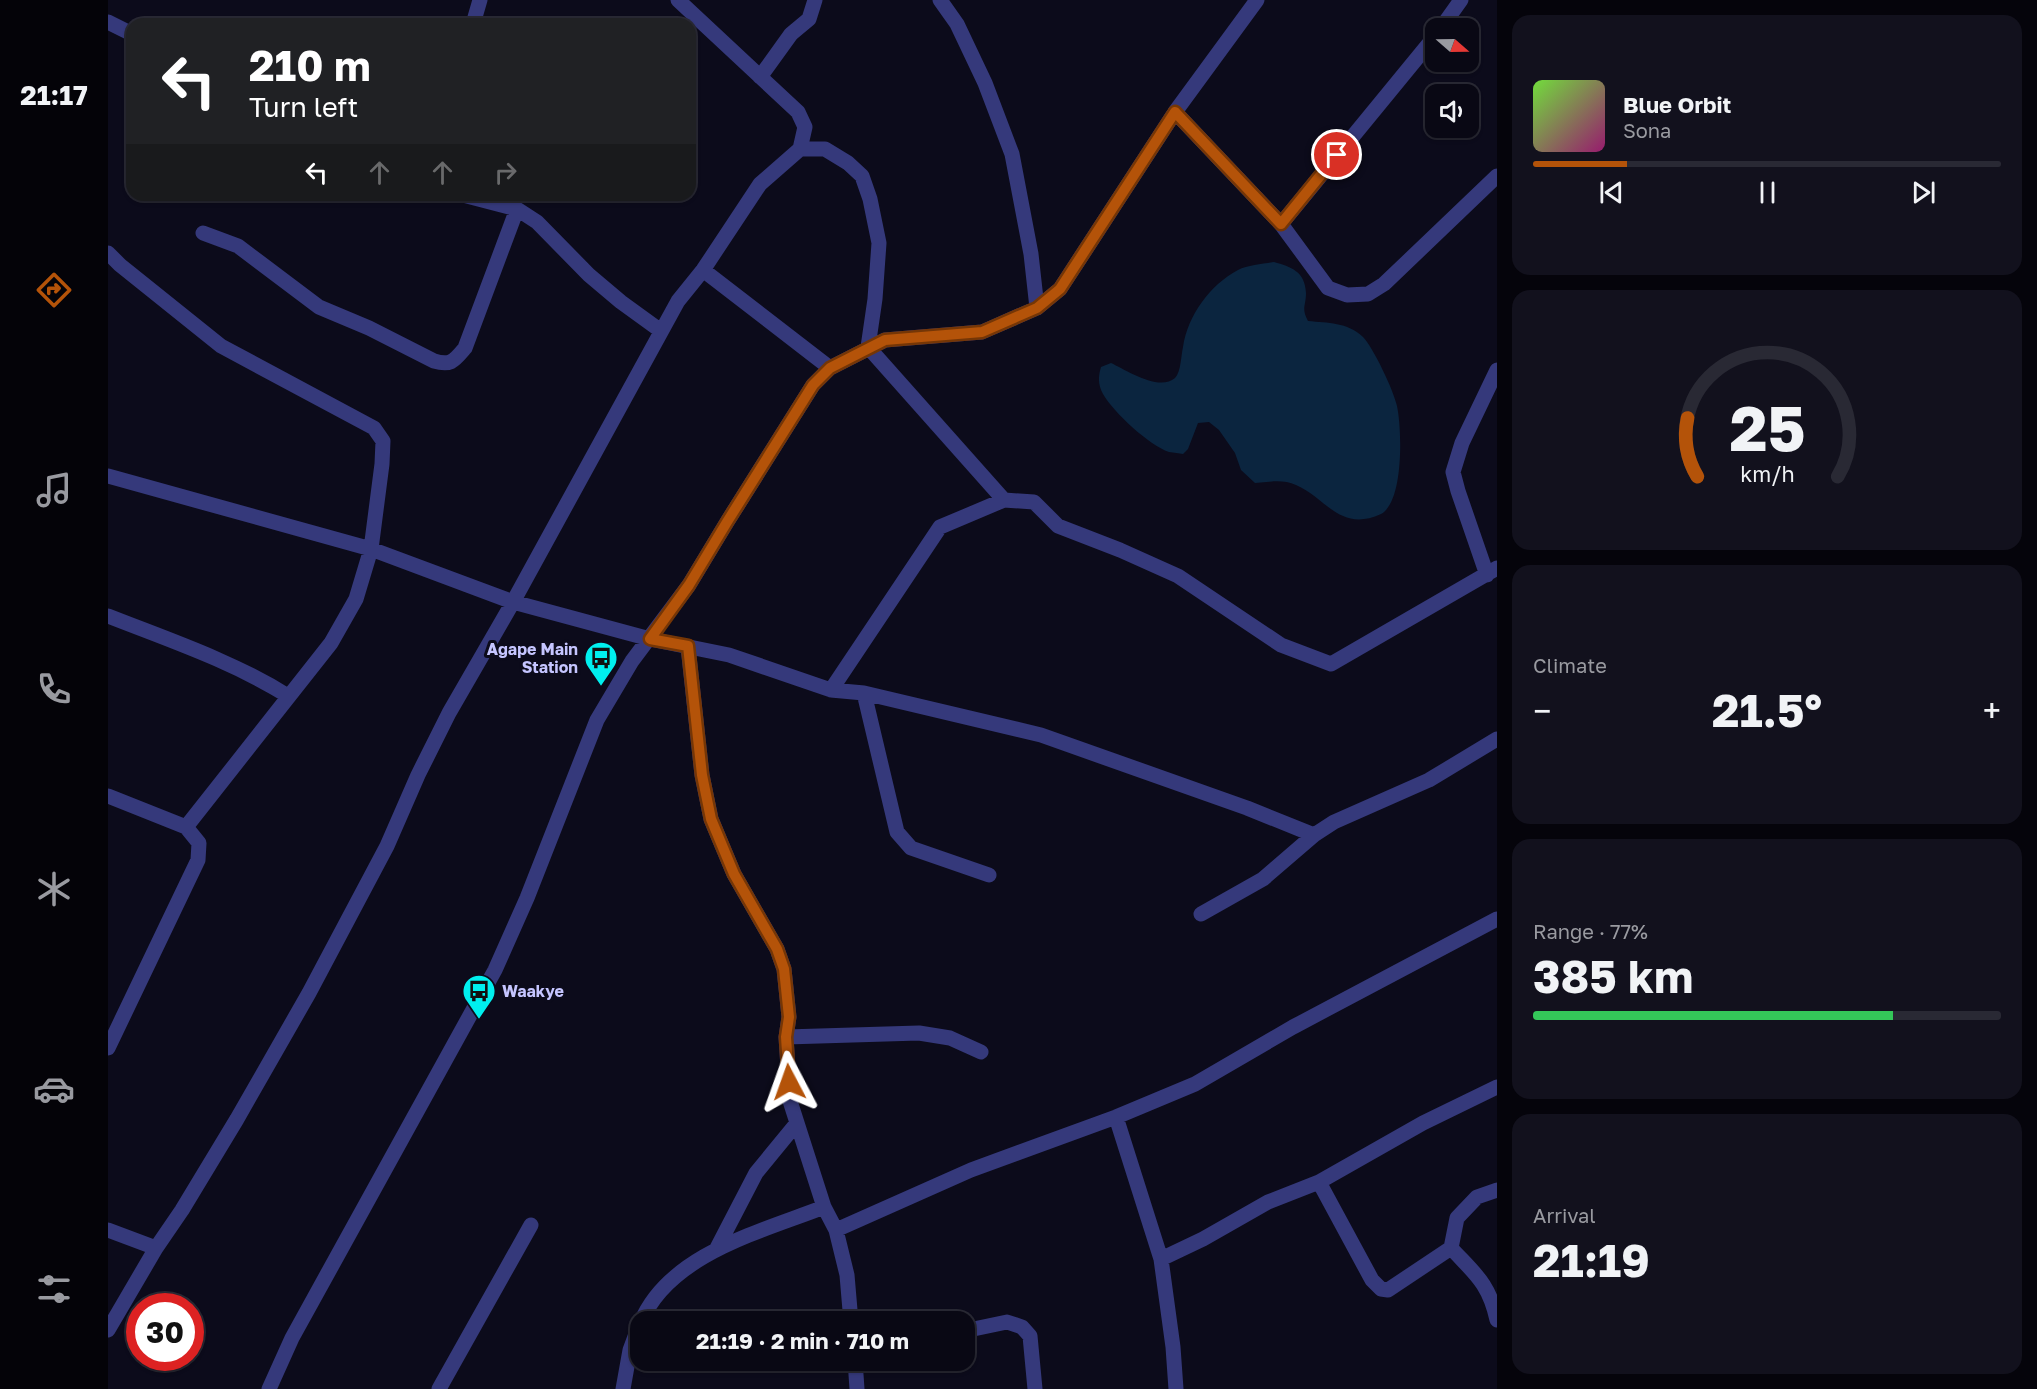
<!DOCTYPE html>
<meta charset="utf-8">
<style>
:root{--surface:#090814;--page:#12111d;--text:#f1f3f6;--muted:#999aa0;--line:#292934;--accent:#b45309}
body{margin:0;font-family:"Golos Text",sans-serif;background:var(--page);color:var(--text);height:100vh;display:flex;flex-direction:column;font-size:22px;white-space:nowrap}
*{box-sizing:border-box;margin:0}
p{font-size:20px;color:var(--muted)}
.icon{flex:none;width:33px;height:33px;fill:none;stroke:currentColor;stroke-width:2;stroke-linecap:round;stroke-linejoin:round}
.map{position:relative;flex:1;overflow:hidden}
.details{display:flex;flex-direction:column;gap:15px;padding:15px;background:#05040b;width:540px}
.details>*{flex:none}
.banner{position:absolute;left:18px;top:18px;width:570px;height:183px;border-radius:18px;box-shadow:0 2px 4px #0004,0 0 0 2px var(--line);background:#202124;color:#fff;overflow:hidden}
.needle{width:39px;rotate:110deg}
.buttons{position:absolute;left:1317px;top:18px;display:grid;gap:12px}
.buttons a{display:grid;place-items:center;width:54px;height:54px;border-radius:12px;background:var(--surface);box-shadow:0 2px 4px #0004,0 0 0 2px var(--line);font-size:30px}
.speed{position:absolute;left:18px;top:1293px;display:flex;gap:12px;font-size:30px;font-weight:700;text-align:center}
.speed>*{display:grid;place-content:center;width:78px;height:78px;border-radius:50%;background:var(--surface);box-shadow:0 2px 4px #0004,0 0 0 2px var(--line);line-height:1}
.speed .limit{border:9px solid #d22;background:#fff;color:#111}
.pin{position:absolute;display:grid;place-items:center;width:51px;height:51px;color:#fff;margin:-26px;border:3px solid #fff;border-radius:50%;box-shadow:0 2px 6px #0007}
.me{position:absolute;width:66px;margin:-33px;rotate:356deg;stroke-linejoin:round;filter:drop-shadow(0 0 4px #0008)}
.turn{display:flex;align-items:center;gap:21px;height:126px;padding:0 24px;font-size:27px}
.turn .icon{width:78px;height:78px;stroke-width:2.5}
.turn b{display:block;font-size:42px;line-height:51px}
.lanes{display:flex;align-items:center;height:57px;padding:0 24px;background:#0003;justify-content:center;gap:30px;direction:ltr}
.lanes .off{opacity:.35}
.big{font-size:45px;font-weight:700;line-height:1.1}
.details .widget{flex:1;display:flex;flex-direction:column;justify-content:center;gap:9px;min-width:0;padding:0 21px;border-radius:18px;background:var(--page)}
.details .dial{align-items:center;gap:0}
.dial svg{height:156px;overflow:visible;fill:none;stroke:var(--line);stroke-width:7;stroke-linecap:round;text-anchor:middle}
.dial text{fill:var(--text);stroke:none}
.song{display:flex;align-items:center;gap:18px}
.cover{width:72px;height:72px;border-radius:9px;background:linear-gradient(135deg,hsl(100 70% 55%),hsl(320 70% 35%))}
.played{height:6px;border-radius:3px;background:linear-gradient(90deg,var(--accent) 20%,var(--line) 20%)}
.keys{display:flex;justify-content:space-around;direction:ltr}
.heat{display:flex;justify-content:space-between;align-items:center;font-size:33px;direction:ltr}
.charge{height:9px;border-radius:4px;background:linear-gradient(90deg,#34c759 77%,var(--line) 0)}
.trip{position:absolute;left:522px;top:1311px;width:345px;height:60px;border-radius:18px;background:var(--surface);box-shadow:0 2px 4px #0004,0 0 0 2px var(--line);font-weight:700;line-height:60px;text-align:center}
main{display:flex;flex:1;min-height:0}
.menu{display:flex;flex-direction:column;width:108px;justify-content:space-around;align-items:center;background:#040308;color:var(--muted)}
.menu .icon{width:42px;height:42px}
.menu .selected{color:var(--accent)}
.menu b{font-size:27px;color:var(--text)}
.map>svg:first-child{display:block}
.water{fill:#0b253f}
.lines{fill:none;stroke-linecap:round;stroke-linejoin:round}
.minor{stroke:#35397b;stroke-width:15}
.route-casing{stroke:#753606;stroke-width:15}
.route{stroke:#b45309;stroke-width:10}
.labels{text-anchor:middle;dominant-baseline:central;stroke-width:6;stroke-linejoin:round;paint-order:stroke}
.poi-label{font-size:16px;font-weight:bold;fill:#c5c5ff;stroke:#0c0b1b;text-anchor:end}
</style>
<main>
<nav class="menu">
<b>21:17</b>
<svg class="icon selected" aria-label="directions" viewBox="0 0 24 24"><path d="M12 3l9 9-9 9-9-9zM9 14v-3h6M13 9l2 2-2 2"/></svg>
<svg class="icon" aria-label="music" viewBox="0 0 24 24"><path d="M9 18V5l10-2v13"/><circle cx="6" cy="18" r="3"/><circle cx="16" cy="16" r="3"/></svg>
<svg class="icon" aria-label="phone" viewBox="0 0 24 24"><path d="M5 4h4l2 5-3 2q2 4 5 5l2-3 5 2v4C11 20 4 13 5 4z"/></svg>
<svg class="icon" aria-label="climate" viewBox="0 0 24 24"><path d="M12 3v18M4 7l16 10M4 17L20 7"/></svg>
<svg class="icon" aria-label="car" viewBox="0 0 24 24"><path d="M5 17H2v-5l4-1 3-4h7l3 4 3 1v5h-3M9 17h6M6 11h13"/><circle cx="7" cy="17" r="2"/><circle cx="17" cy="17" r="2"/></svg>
<svg class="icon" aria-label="filters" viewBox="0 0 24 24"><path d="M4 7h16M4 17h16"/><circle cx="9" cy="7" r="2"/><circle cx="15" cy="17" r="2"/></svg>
</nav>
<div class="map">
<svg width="1389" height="1389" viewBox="0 0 1389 1389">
<rect width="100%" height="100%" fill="#0c0b1b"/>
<!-- water -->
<path class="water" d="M1166 262C1183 267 1197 271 1198 293 1198 306 1193 308 1200 321 1220 323 1239 322 1255 337 1265 347 1286 391 1289 406 1294 429 1296 502 1273 514 1232 533 1217 497 1188 485 1175 479 1161 482 1147 483L1133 470 1127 453 1111 430 1101 422 1090 423 1080 449 1075 454C1071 453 1066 453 1061 452 1041 445 1006 413 995 394 990 385 990 377 993 367L1003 363C1018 370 1051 392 1067 378 1073 372 1073 355 1075 347 1080 315 1102 285 1130 270 1140 265 1155 264 1166 262Z"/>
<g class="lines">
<!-- minor -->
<path class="minor" d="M570 0 690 112 697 127 692 149
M832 0 849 24 877 83 904 154 923 254 929 308
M0 22 24 34
M365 24 372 0
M1333 28 1353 0
M652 77 683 34 701 19 707 0
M1067 112 1173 224 1220 288 1239 295 1260 294 1276 284 1389 176
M355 195 409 209 429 222 481 275 513 302 553 331
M1173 224 1328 35
M95 233 130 246 211 307 261 328 326 361C343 366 346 361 357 348L409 209
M0 253 12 265 113 346 266 428 275 441 274 464 263 549 248 599 223 643 78 827
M595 270 722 368
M0 476 263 549 405 602 542 639 621 655 723 690 756 693 933 735 1139 808 1206 835 1226 822 1321 780 1389 739
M1379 575 1350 491 1345 472 1354 443 1389 370
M0 616C61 640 124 661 180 696
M580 647 594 775 603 819 626 874 669 949 676 969 681 1017 678 1037 682 1101 716 1207 728 1230 739 1275 743 1322
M723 690 832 527 896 500
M756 693 789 832 803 848 881 875
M0 796 78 827 91 843 90 860 0 1048
M1093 914 1155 879 1206 835
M678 1037 811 1033 842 1038 873 1052
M1008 1117 1053 1259 1065 1347 1068 1389
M1211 1182 1264 1280 1273 1289 1280 1290 1343 1248
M1389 1190 1369 1197 1349 1218 1343 1248C1367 1274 1381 1283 1389 1320
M0 1230 48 1248 74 1210 129 1119 201 993 279 846 310 775 341 713 405 602 570 301 595 270 652 184 692 149H717L740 163 754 176 762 199 771 243 767 299 760 347 896 500 926 502 950 526 1012 550 1070 576 1173 645 1223 664 1389 568
M728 1230 863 1170 1008 1117 1087 1084 1185 1027 1389 919
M608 1250 648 1173 689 1123
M1053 1259 1095 1239 1160 1202 1211 1182 1315 1123 1389 1087
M533 1322C561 1254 655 1231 716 1207
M0 1330 48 1248
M856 1331 899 1322 914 1327 922 1336 927 1389
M747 1360 749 1389
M161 1389 184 1338 387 970 419 898 489 720 524 661 581 585 619 522 705 385 722 368 777 340 874 332 929 308 952 289 1067 112 1149 0
M331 1389 423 1225
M515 1389 522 1350 532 1323"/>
</g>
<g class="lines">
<!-- route casing -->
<g class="route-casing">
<path id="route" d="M681 1082 678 1037 681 1017 676 969 669 949 626 874 603 819 594 775 580 646 542 639 581 585 619 522 705 385 722 368 777 340 874 332 929 308 952 289 1067 112 1173 224 1229 155"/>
</g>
<!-- route -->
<use href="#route" class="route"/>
</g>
<!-- icons -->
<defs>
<g id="bus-pin" transform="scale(1.725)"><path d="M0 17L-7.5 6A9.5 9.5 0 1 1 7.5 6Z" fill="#00f0ef" stroke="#0c0b1b"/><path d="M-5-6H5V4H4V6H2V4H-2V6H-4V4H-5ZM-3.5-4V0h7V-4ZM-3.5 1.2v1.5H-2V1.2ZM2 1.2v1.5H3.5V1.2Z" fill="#111"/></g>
</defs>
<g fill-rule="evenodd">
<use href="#bus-pin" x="493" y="658"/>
<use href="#bus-pin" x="371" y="991"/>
</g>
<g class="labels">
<!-- poi labels -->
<g class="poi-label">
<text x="470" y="649">Agape Main<tspan x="470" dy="18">Station</tspan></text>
<text x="394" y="991" text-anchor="start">Waakye</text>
</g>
</g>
</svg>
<div class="buttons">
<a><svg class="needle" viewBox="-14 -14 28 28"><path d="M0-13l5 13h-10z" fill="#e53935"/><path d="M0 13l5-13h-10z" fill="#999aa0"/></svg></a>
<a><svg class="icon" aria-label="sound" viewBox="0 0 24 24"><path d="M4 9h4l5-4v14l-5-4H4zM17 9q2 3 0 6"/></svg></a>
</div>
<div class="speed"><div class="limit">30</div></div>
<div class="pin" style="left:1229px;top:155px;background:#d93025"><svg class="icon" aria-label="arrive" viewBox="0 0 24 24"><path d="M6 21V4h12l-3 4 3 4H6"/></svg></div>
<svg class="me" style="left:681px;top:1082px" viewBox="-20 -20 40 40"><path d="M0-17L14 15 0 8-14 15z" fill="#b45309" stroke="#fff" stroke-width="4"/></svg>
<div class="trip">21:19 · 2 min · 710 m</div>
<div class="banner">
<div class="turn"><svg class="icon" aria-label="left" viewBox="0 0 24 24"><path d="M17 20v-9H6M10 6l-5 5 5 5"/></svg><div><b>210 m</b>Turn left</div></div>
<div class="lanes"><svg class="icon" aria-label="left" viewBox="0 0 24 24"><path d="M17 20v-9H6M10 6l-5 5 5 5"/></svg><svg class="icon off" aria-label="ahead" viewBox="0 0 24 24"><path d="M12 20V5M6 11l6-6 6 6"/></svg><svg class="icon off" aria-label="ahead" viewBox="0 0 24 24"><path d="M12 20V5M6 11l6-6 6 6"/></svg><svg class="icon off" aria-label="right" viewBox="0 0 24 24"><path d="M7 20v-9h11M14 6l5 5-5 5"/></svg></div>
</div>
</div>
<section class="details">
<div class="widget">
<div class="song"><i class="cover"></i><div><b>Blue Orbit</b><p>Sona</p></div></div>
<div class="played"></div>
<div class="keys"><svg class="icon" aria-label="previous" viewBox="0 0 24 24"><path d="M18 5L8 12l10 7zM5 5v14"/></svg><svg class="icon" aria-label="pause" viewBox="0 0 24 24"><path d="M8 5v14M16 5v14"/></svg><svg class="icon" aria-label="next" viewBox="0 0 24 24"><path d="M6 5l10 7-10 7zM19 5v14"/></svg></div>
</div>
<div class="widget dial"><svg viewBox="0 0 100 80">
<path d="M14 69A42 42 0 1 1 86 69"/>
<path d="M14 69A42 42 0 0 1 9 39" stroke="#b45309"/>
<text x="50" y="56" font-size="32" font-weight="700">25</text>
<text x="50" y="72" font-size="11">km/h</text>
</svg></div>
<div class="widget"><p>Climate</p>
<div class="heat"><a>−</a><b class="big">21.5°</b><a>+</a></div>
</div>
<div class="widget"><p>Range · 77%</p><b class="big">385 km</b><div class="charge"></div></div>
<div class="widget"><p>Arrival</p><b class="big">21:19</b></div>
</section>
</main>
